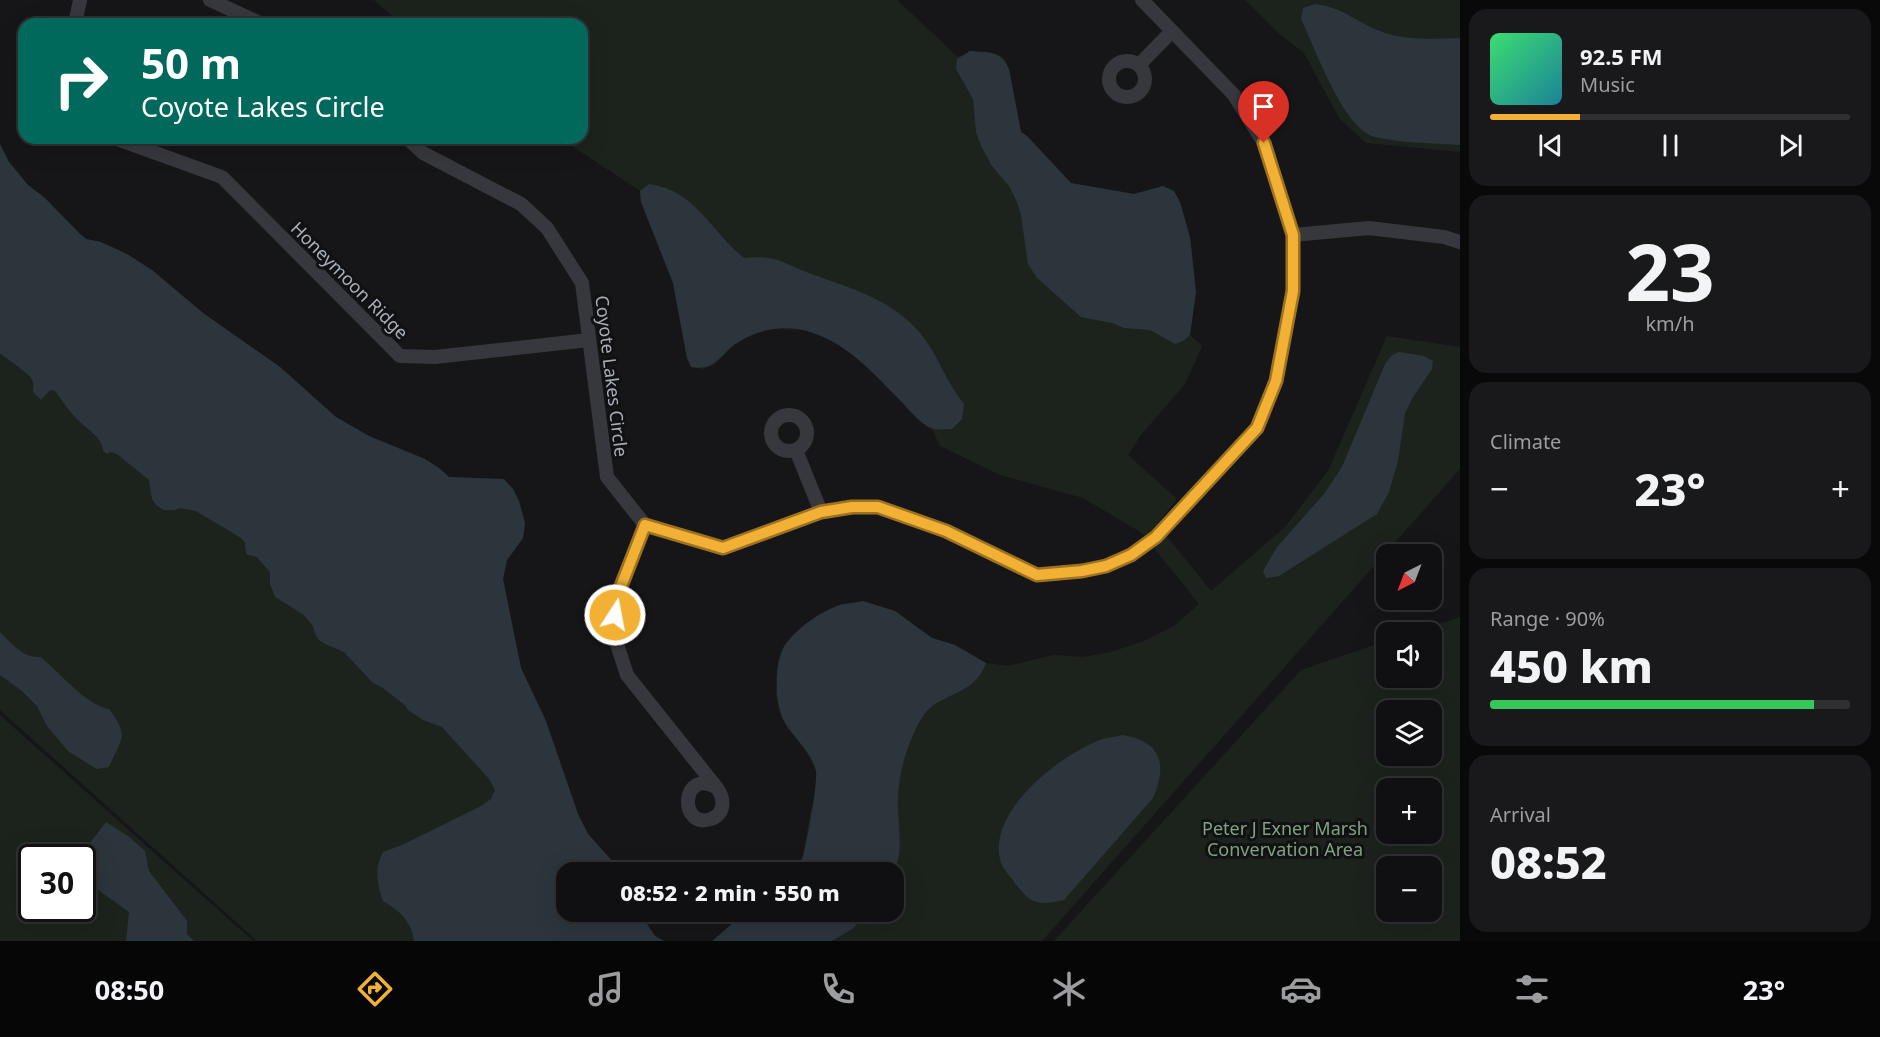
<!DOCTYPE html>
<meta charset="utf-8">
<style>
:root{--surface:#101012;--page:#19191b;--text:#f1f3f6;--muted:#9c9d9f;--line:#303032;--accent:#f2b134}
body{margin:0;font-family:"Noto Sans",sans-serif;background:var(--page);color:var(--text);height:100vh;display:flex;flex-direction:column;font-size:22px;white-space:nowrap}
*{box-sizing:border-box;margin:0}
p{font-size:20px;color:var(--muted)}
.icon{flex:none;width:33px;height:33px;fill:none;stroke:currentColor;stroke-width:2;stroke-linecap:round;stroke-linejoin:round}
.map{position:relative;flex:1;overflow:hidden}
.drawer{display:flex;flex-direction:column;gap:9px;padding:9px;background:#09090a;width:420px}
.drawer>*{flex:none}
.banner{position:absolute;left:18px;top:18px;width:570px;height:126px;border-radius:18px;box-shadow:0 6px 24px #0002,0 0 0 2px var(--line);background:#00695c;color:#fff;overflow:hidden}
.needle{width:39px;rotate:222deg}
.tools{position:absolute;left:1376px;top:544px;display:grid;gap:12px}
.tools a{display:grid;place-items:center;width:66px;height:66px;border-radius:12px;background:var(--surface);box-shadow:0 6px 24px #0002,0 0 0 2px var(--line);font-size:30px}
.speed{position:absolute;left:18px;top:844px;display:flex;gap:12px;font-size:30px;font-weight:700;text-align:center}
.speed>*{display:grid;place-content:center;width:78px;height:78px;border-radius:50%;background:var(--surface);box-shadow:0 6px 24px #0002,0 0 0 2px var(--line);line-height:1}
.speed .limit{border:3px solid #111;border-radius:9px;background:#fff;color:#111}
.pin{position:absolute;display:grid;place-items:center;width:51px;height:51px;color:#fff;margin:-62px -26px;border-radius:50% 50% 50% 0;rotate:-45deg;box-shadow:0 0 6px #0007}
.pin .icon{rotate:45deg}
.me{position:absolute;width:66px;margin:-33px;rotate:11deg;stroke-linejoin:round;filter:drop-shadow(0 0 4px #0008)}
.turn{display:flex;align-items:center;gap:21px;height:126px;padding:0 24px;font-size:27px}
.turn .icon{width:78px;height:78px;stroke-width:2.5}
.turn b{display:block;font-size:42px;line-height:51px}
.big{font-size:45px;font-weight:800;line-height:1.1}
.drawer .card{flex:1;display:flex;flex-direction:column;justify-content:center;gap:9px;min-width:0;padding:0 21px;border-radius:18px;background:var(--page)}
.drawer .dial{align-items:center;gap:0}
.dial b{font-size:78px;line-height:1}
.song{display:flex;align-items:center;gap:18px}
.cover{width:72px;height:72px;border-radius:9px;background:linear-gradient(135deg,hsl(140 70% 55%),hsl(190 70% 35%))}
.played{height:6px;border-radius:3px;background:linear-gradient(90deg,var(--accent) 25%,var(--line) 25%)}
.keys{display:flex;justify-content:space-around;direction:ltr}
.heat{display:flex;justify-content:space-between;align-items:center;font-size:33px;direction:ltr}
.charge{height:9px;border-radius:4px;background:linear-gradient(90deg,#34c759 90%,var(--line) 0)}
.trip{position:absolute;left:556px;top:862px;width:348px;height:60px;border-radius:18px;background:var(--surface);box-shadow:0 6px 24px #0002,0 0 0 2px var(--line);font-weight:800;line-height:60px;text-align:center}
.tab-bar{display:flex;height:96px;justify-content:space-around;align-items:center;background:#060607;color:var(--muted)}
.tab-bar .icon{width:42px;height:42px}
.tab-bar .current{color:var(--accent)}
.tab-bar b{font-size:27px;color:var(--text)}
main{display:flex;flex:1;min-height:0}
.map>svg:first-child{display:block}
.green{fill:#1c231d;fill-rule:evenodd}
.water{fill:#2c353c}
.lines{fill:none;stroke-linecap:round;stroke-linejoin:round}
.street{stroke:#37383d;stroke-width:14}
.route-casing{stroke:#9d7322;stroke-width:15}
.route{stroke:#f2b134;stroke-width:10}
.labels{text-anchor:middle;dominant-baseline:central;stroke-width:6;stroke-linejoin:round;paint-order:stroke}
.street-label{font-size:18px;fill:#a8adb8;stroke:#111113}
.park-label{font-size:18px;fill:#7fa381;stroke:#111113}
</style>
<main>
<div class="map">
<svg width="1460" height="941" viewBox="0 0 1460 941">
<rect width="100%" height="100%" fill="#161618"/>
<!-- green -->
<path class="green" d="M374 0H897L958 57C969 51 996 48 1005 60 1007 63 1007 66 1009 69L1021 132 1027 136 1071 183 1134 194 1163 186 1174 191 1180 202 1190 237 1194 271 1196 292 1190 335 1202 346 1185 384 1141 435 1128 455 1177 499 1157 524 1211 591 1284 528 1328 471 1387 336 1460 347V469L1042 941H712L746 912H894V873H794L802 860 811 810 817 790V773L808 755 782 718 776 696 777 672 784 646 815 618 840 605 863 601 895 611 932 638 955 645 986 663 1008 666 1053 655 1083 657 1111 652 1144 641 1174 626 1199 604 1142 533 1083 498 1000 475 940 446 932 429 915 416 860 360 835 341 805 330 764 329 736 343 714 365 703 369 691 367 687 358 673 283 641 202 640 191 560 138H582V24H401Z
M1245 0H1460V152L1366 143 1339 118 1304 53 1276 31Z
M0 144 9 162 28 185 44 197 80 234 86 239 101 242 127 254 152 270 203 313 280 367 336 417 369 436 425 459 439 468 449 477 504 479 513 489 519 501 525 523 523 538 507 560 503 579 521 668 546 721 578 814 588 834 623 873H567V912H639L655 936 664 941H257L0 710Z
M1460 617V941H1054L1301 670 1386 641V678H1431V633H1412ZM1386 711H1431V756H1386ZM1386 789H1431V834H1386ZM1386 867H1431V912H1386Z
M0 715 253 941H0ZM32 858H82V909H32Z"/>
<!-- water -->
<path class="water" d="M1315 4C1342 7 1356 22 1380 31 1405 41 1433 39 1460 38V145C1436 143 1394 143 1372 136 1342 125 1315 48 1301 19L1303 8Z
M970 51C988 53 1001 50 1009 69L1021 132 1027 136 1071 183 1134 194 1163 186 1174 191 1180 202 1190 237 1196 292 1190 335 1183 341 1175 344 1150 330 1124 328 1112 323 1081 317 1037 278 1028 264 1021 215 1017 202 1009 186 992 166 981 146 976 132 973 99 956 69 957 59Z
M0 144 9 162 28 185 44 197 80 234 86 239 101 242 127 254 152 270 203 313 280 367 336 417 369 436 425 459 439 468 449 477 504 479 513 489 519 501 525 523 523 538 507 560 503 579 521 668 546 721 578 814 588 834 623 873H567V912H639L655 936 664 941H414C412 922 399 910 383 901 377 883 374 868 383 852L402 845 479 807 491 799 495 790 489 779 442 727 423 720 408 710 406 706 383 688 373 683 344 652 325 644 319 640 315 634 313 626 304 615 275 597 270 584V572L262 563 257 557 246 554 245 543 241 538 196 511 180 508 174 510H164L157 506 152 499 149 480 117 454 110 452 107 454 103 451C103 437 85 428 76 418 68 410 62 400 55 391L50 390 41 400 33 392C33 389 34 385 33 382 32 374 7 360 0 353Z
M649 184C697 191 710 231 744 258 776 254 786 265 814 275 853 289 893 300 921 334 938 355 946 382 964 404L962 419 952 429C947 429 939 430 934 429 921 426 908 408 899 399 871 371 846 342 807 331 785 324 756 330 737 343 718 355 717 371 691 367L687 358 673 283 641 202 640 191Z
M1399 352 1424 356 1433 361 1432 369 1413 397 1405 413 1398 461 1389 492 1377 514 1279 576 1266 578 1263 571 1277 547 1324 494 1342 467 1385 364 1392 355Z
M863 601 895 611 932 638 955 645 986 663C975 695 942 693 926 712 919 720 913 735 909 745 903 760 899 779 898 795 896 821 906 849 893 873H794C796 869 799 866 801 862 806 851 818 782 816 771 812 750 790 736 782 717 775 699 774 661 785 645 797 628 821 611 840 605 847 603 856 603 863 601Z
M0 632C11 643 24 659 41 657 59 672 86 705 109 709 130 737 121 739 109 767L97 769 69 752 47 726 37 706 22 691 0 675Z
M1122 735C1161 741 1168 764 1153 798L1064 900C1036 906 1031 904 1014 882 1010 876 1003 869 1001 863 985 812 1059 756 1100 740 1107 737 1115 737 1122 735Z
M106 822 128 836 145 851 149 871 187 921V934L194 941H126L129 912 83 879 82 858H74L86 848Z
M746 912H870L852 929 832 941H712Z"/>
<g class="lines">
<!-- street -->
<path class="street" d="M210 0 262 24
M75 24 80 0
M1109 79a18 18 0 1 1 36 0a18 18 0 1 1-36 0Z
M1139 65 1172 31
M114 138 222 177 400 356 435 357 589 340
M407 138 423 153 521 204 547 228 582 283 607 477 645 525 723 548 821 512 852 507H878L946 531 1037 575 1082 571 1106 566 1131 555 1156 537 1257 428 1276 381 1293 291V235L1264 143 1234 95 1142 0
M1293 235 1369 228 1444 237 1460 242
M771 433a18 18 0 1 1 36 0a18 18 0 1 1-36 0Z
M796 450 821 512
M645 525 617 594 614 635 627 675 717 788C725 799 725 814 711 819 678 830 681 766 717 788"/>
</g>
<g class="lines">
<!-- route casing -->
<g class="route-casing">
<path id="route" d="M615 615 618 594 645 525 723 548 821 512 852 507H878L946 531 1037 575 1082 571 1106 566 1131 555 1156 537 1257 428 1276 381 1293 291V235L1264 143"/>
</g>
<!-- route -->
<use href="#route" class="route"/>
</g>
<g class="labels">
<!-- street labels -->
<g class="street-label">
<text transform="translate(350 280) rotate(45)">Honeymoon Ridge</text>
<text transform="translate(612 376) rotate(83)">Coyote Lakes Circle</text>
</g>
<!-- park labels -->
<g class="park-label">
<text x="1285" y="828">Peter J Exner Marsh<tspan x="1285" dy="21">Convervation Area</tspan></text>
</g>
</g>
</svg>
<div class="tools">
<a><svg class="needle" viewBox="-14 -14 28 28"><path d="M0-13l5 13h-10z" fill="#e53935"/><path d="M0 13l5-13h-10z" fill="#9c9d9f"/></svg></a>
<a><svg class="icon" aria-label="sound" viewBox="0 0 24 24"><path d="M4 9h4l5-4v14l-5-4H4zM17 9q2 3 0 6"/></svg></a>
<a><svg class="icon" aria-label="layers" viewBox="0 0 24 24"><path d="M12 4l9 5-9 5-9-5zM3 14l9 5 9-5"/></svg></a>
<a>+</a>
<a>−</a>
</div>
<div class="speed"><div class="limit">30</div></div>
<div class="pin" style="left:1264px;top:143px;background:#d93025"><svg class="icon" aria-label="arrive" viewBox="0 0 24 24"><path d="M6 21V4h12l-3 4 3 4H6"/></svg></div>
<svg class="me" style="left:615px;top:615px" viewBox="-20 -20 40 40"><circle r="17" fill="#f2b134" stroke="#fff" stroke-width="3"/><path d="M0-11L8 9 0 5-8 9z" fill="#fff"/></svg>
<div class="trip">08:52 · 2 min · 550 m</div>
<div class="banner">
<div class="turn"><svg class="icon" aria-label="right" viewBox="0 0 24 24"><path d="M7 20v-9h11M14 6l5 5-5 5"/></svg><div><b>50 m</b>Coyote Lakes Circle</div></div>
</div>
</div>
<section class="drawer">
<div class="card">
<div class="song"><i class="cover"></i><div><b>92.5 FM</b><p>Music</p></div></div>
<div class="played"></div>
<div class="keys"><svg class="icon" aria-label="previous" viewBox="0 0 24 24"><path d="M18 5L8 12l10 7zM5 5v14"/></svg><svg class="icon" aria-label="pause" viewBox="0 0 24 24"><path d="M8 5v14M16 5v14"/></svg><svg class="icon" aria-label="next" viewBox="0 0 24 24"><path d="M6 5l10 7-10 7zM19 5v14"/></svg></div>
</div>
<div class="card dial"><b>23</b><p>km/h</p></div>
<div class="card"><p>Climate</p>
<div class="heat"><a>−</a><b class="big">23°</b><a>+</a></div>
</div>
<div class="card"><p>Range · 90%</p><b class="big">450 km</b><div class="charge"></div></div>
<div class="card"><p>Arrival</p><b class="big">08:52</b></div>
</section>
</main>
<nav class="tab-bar">
<b>08:50</b>
<svg class="icon current" aria-label="directions" viewBox="0 0 24 24"><path d="M12 3l9 9-9 9-9-9zM9 14v-3h6M13 9l2 2-2 2"/></svg>
<svg class="icon" aria-label="music" viewBox="0 0 24 24"><path d="M9 18V5l10-2v13"/><circle cx="6" cy="18" r="3"/><circle cx="16" cy="16" r="3"/></svg>
<svg class="icon" aria-label="phone" viewBox="0 0 24 24"><path d="M5 4h4l2 5-3 2q2 4 5 5l2-3 5 2v4C11 20 4 13 5 4z"/></svg>
<svg class="icon" aria-label="climate" viewBox="0 0 24 24"><path d="M12 3v18M4 7l16 10M4 17L20 7"/></svg>
<svg class="icon" aria-label="car" viewBox="0 0 24 24"><path d="M5 17H2v-5l4-1 3-4h7l3 4 3 1v5h-3M9 17h6M6 11h13"/><circle cx="7" cy="17" r="2"/><circle cx="17" cy="17" r="2"/></svg>
<svg class="icon" aria-label="filters" viewBox="0 0 24 24"><path d="M4 7h16M4 17h16"/><circle cx="9" cy="7" r="2"/><circle cx="15" cy="17" r="2"/></svg>
<b>23°</b>
</nav>
